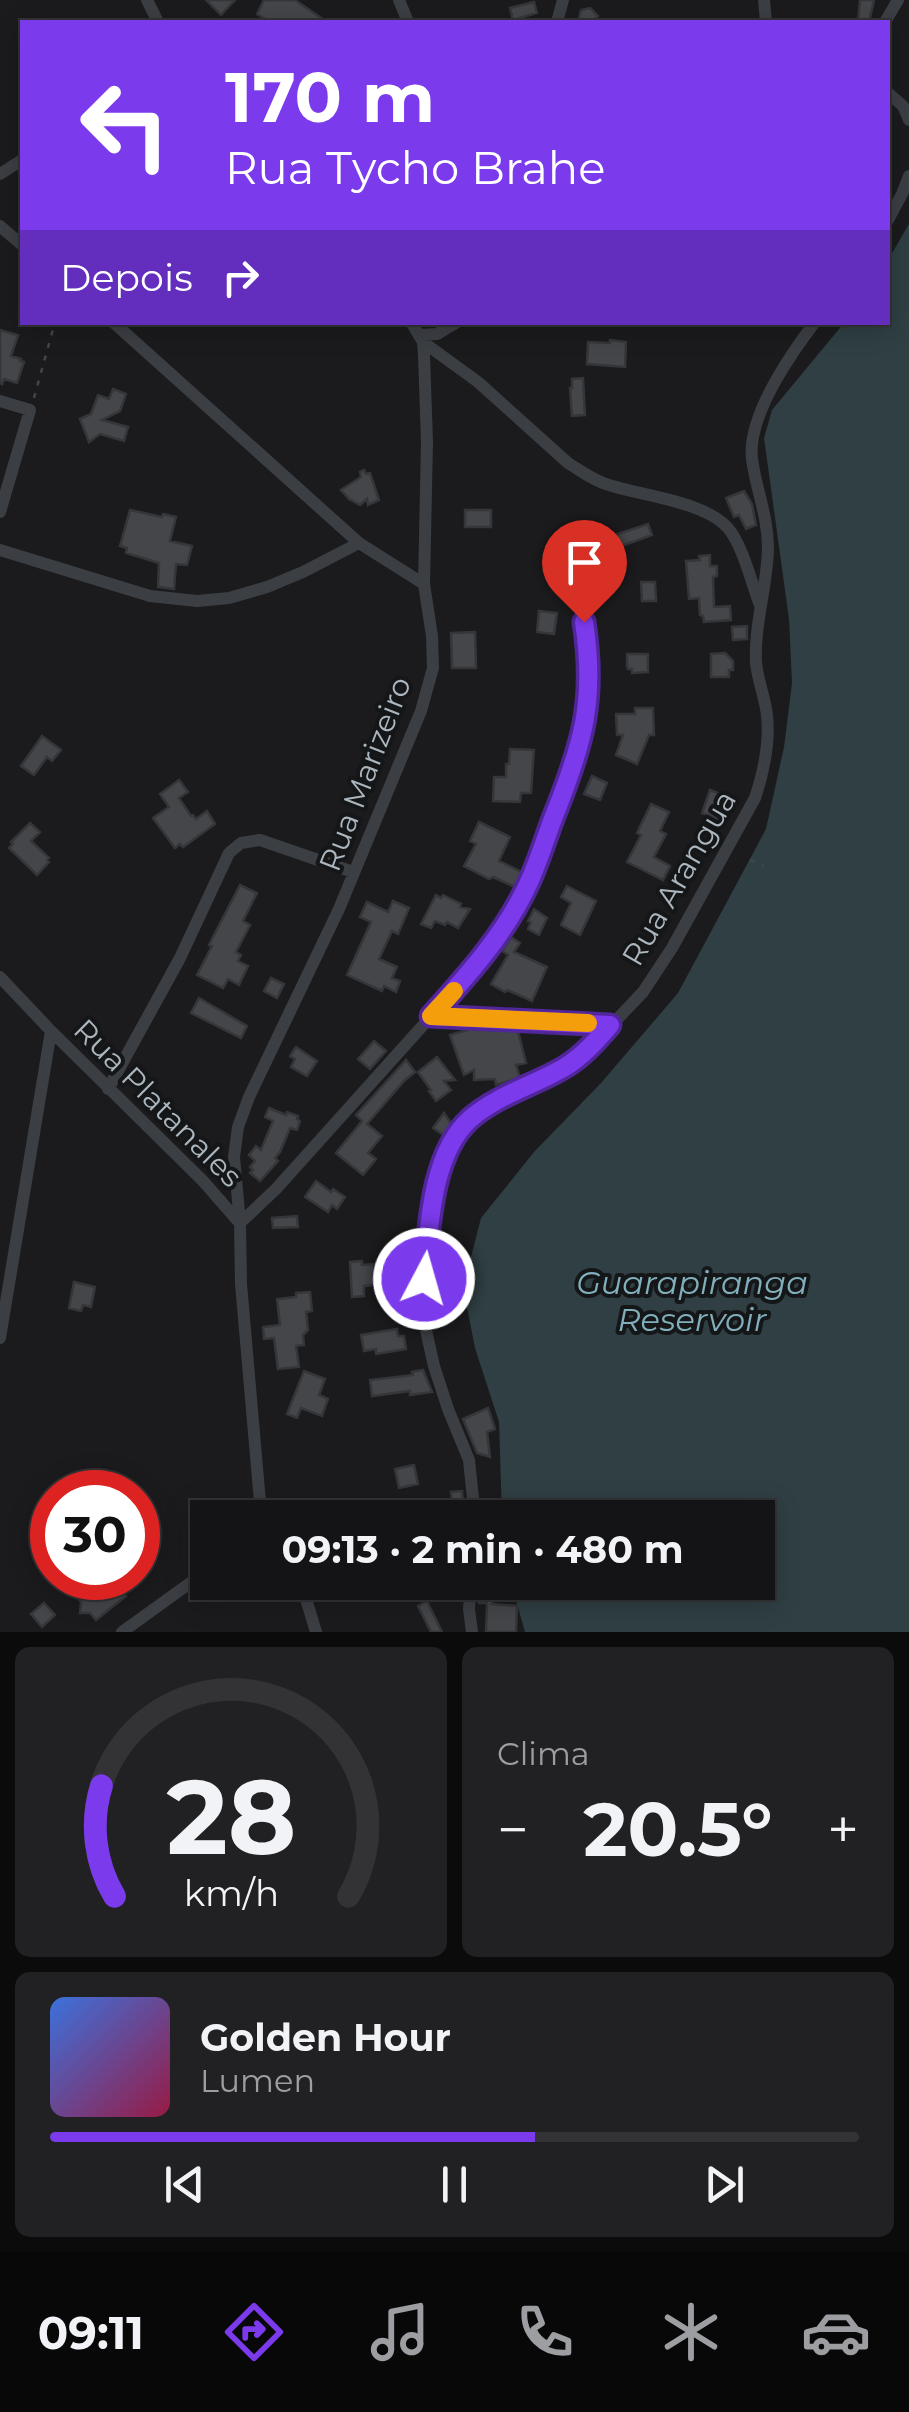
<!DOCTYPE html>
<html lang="pt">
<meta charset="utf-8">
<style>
:root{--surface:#141416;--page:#212123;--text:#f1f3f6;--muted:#9d9ea1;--line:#333335;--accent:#7c3aed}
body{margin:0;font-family:Montserrat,sans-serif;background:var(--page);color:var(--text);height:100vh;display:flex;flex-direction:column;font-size:38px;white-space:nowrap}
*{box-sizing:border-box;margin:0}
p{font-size:32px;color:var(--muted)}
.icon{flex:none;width:55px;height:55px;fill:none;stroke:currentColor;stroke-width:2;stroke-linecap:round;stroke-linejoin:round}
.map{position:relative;height:1632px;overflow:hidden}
.sheet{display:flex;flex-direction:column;gap:15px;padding:15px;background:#0b0b0c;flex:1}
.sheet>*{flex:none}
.guide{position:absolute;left:20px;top:20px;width:870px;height:305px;border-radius:0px;box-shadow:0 5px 25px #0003,0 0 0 2px var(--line);background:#7c3aed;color:#fff;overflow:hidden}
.speed{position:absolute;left:30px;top:1470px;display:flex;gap:20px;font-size:50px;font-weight:700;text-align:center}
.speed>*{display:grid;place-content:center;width:130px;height:130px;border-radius:50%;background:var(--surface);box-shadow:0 5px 25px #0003,0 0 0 2px var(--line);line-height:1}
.speed .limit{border:15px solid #d22;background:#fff;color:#111}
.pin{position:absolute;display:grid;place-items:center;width:85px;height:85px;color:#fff;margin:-102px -42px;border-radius:50% 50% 50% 0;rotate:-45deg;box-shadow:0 0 10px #0007}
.pin .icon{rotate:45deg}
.me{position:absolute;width:110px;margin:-55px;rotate:6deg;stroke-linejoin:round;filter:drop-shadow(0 0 8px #0008)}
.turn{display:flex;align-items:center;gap:35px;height:210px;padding:0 40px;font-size:45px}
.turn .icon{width:130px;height:130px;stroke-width:2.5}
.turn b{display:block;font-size:70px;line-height:85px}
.then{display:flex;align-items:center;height:95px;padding:0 40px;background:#0003;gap:20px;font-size:38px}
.big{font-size:75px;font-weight:700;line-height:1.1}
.sheet .widget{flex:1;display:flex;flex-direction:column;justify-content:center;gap:15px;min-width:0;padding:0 35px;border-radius:15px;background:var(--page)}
.sheet .dial{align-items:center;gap:0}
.dial svg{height:260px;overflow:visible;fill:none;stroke:var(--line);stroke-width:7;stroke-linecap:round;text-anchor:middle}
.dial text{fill:var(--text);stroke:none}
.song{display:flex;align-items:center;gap:30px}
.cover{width:120px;height:120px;border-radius:15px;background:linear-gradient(135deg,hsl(220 70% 55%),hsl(340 70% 35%))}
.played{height:10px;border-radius:5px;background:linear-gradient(90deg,var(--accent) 60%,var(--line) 60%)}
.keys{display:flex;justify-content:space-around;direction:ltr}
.heat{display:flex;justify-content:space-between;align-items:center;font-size:55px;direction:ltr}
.sheet .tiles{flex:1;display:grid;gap:15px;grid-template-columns:1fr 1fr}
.widget:last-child{grid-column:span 2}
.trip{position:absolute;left:190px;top:1500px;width:585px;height:100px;border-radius:0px;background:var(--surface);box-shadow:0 5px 25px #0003,0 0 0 2px var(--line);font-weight:700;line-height:100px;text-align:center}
.tab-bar{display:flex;height:160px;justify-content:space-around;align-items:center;background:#080809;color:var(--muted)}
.tab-bar .icon{width:70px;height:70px}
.tab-bar .on{color:var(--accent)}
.tab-bar b{font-size:45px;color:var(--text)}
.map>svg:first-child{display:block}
.water{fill:#2f3f43}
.building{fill:#44464a;stroke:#34363a;stroke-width:2.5}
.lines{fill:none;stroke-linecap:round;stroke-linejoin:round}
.path{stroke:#41464a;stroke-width:2.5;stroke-dasharray:5 8;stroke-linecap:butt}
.minor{stroke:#3b3e43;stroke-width:12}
.route-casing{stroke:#51269a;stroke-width:25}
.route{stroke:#7c3aed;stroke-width:18}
.slow{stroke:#f59e0b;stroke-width:18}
.labels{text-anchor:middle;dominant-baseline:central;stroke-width:8;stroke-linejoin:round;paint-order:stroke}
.street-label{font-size:30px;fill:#acb6be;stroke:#151618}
.water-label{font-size:32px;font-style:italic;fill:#81afbb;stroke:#151618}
</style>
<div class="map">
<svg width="909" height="1632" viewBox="0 0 909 1632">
<rect width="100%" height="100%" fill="#1b1b1d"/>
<!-- water -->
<path class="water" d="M909 224V1632H525L511 1583 758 1582V1518L502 1517 499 1422 475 1348 467 1307 471 1257 481 1218 534 1152 601 1083 678 993 766 829 784 747 792 683 789 619 764 438 772 410 844 323 888 322V260Z"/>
<!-- building -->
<path class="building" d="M206 0H235L221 15Z
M264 0H295L327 22H270L257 14Z
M860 0H874L869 22H858Z
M534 2 537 13 513 20 510 8Z
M590 8 598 16 592 22H578L581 10Z
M0 330 18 335 11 356 21 359 20 361 24 362 17 383 4 379 2 384 0 383Z
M610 340 626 342 625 367 587 364 588 342 610 343Z
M583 378 585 415 572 416 570 388H572V379Z
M113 389 126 394 120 411 102 420 128 427 124 441 100 434 89 442 80 419 91 414 98 395 109 399Z
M364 470 366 474 370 473 379 500 368 505 367 499 360 505 349 499 341 490 361 477 360 472Z
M744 491 752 504 756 525 746 529 739 515 734 517 726 498Z
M130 510 162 517 163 514 176 517 170 541 192 546 187 565 176 564 174 589 158 587 159 563 126 553 127 548 120 546Z
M465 510H491V527H465Z
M648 524 652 535 613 549 612 536Z
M710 555V566H717V576L713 577 714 607 730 606 731 620 704 622 703 616 700 615 699 598 689 599 686 561 700 560 699 556Z
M641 582H655L656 601H642Z
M539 611 557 613 554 634 537 632Z
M747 626V639L733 640 732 627Z
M475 632 476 668H452L451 633Z
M725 653 733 661V670H729V677H711V654Z
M627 654H648V672L632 673V669H628L627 666Z
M635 708H653L654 735H649L637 764 616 755 623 735H617L616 714H635Z
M42 736 61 750 52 761 47 757 34 775 21 766Z
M510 749 534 750 531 793H521L520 802 493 801 494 777H506V764H509Z
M592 776 607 783 600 800 584 794Z
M179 780 188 792 179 798 191 816 193 815 196 819 207 811 215 824 183 847 180 844 175 848 153 818 169 807 160 794Z
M710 790 731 798 723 821 702 813Z
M651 804 669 812 660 831 666 834 654 857 670 866 663 880 627 862 641 835 637 833Z
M479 822 510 837 499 861 522 872 515 887 493 877 489 879 464 866 476 844 470 841Z
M30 823 40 832 31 841 49 858 47 860 49 862 37 875 9 848 13 844 11 842Z
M240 885 257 893 243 921 250 925 236 952 241 955 238 961 248 966 239 985 228 979 223 988 197 975 212 946 209 945 214 935Z
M567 886 596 901 580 935 561 925 571 903 561 897Z
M436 895 441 898 443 895 461 904 460 907 470 909 458 928 447 922 445 925 435 921 431 928 421 924Z
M393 901 409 908 398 934 392 931 379 959 397 967 392 978 400 981 396 992 384 986 382 991 347 975 371 922 360 917 367 902 388 912Z
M534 909 547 918 539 935 528 929 531 922 528 921Z
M511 937 520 943 514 952 547 967 532 1001 507 990 505 992 491 984 508 955 502 951Z
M271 978 284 984 277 998 264 991Z
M199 998 247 1026 241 1038 191 1013Z
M470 1029 518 1031 526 1063 516 1065 520 1078 496 1085 495 1079 474 1080V1070L464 1075 450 1035Z
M374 1041 386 1051 370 1069 358 1059Z
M296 1047 317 1061 307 1076 291 1067 295 1059 290 1056Z
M437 1057 455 1080 444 1081 451 1090 436 1101 429 1091 431 1090 418 1072Z
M406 1060 415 1072 404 1081 367 1124 382 1136 368 1153 376 1159 363 1175 336 1153 362 1121 356 1115Z
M269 1108 286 1115 287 1112 298 1116 297 1119 300 1121 297 1130 290 1128 280 1152 275 1158 278 1161 260 1181 250 1173 253 1170 250 1167 255 1161 249 1155 256 1146 261 1150 273 1121 265 1117Z
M444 1113 453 1126 445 1136 433 1128Z
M316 1181 331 1192 333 1189 345 1197 337 1209 332 1205 328 1212 305 1197Z
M297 1216 298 1227 273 1228 272 1218Z
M362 1261V1265L374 1264 375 1285 364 1286V1296L352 1297 350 1262Z
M74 1282 95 1287 91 1307 83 1305 81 1311 69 1308Z
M310 1292 312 1311 306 1312 308 1330 303 1335 304 1345 296 1346 299 1367 278 1369 274 1338 264 1339 263 1327 280 1325 277 1299 296 1297V1293Z
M397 1329 398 1336H404L406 1349 376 1354V1349L364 1351 361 1335Z
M423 1370 432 1392 410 1395V1391L372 1396 370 1380 413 1375 412 1372Z
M304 1371 325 1379 319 1395 328 1399 322 1416 301 1408 297 1418 287 1414Z
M488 1408 495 1429 487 1432 490 1457 477 1453 463 1419Z
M414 1465 418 1484 399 1488 395 1469Z
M462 1491 464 1514 453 1515 451 1492Z
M83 1578H109L126 1596 96 1620 90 1613H80L81 1602 77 1597 90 1587Z
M481 1582H495L492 1604 517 1606 516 1632H486L487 1603H479Z
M427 1601 442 1632H431L418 1606Z
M44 1603 55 1615 42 1627 31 1614Z"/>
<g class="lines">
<!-- path -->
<path class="path" d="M34 398 55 322
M750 860 764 866"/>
<!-- minor -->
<path class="minor" d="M147 0 158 22
M399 0 408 22
M764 0 766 22
M557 22 563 0
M885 22 898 0
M888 93 903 106 909 120
M0 174 22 160
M888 220 902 194 909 176
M0 226 22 245
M113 322 359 543 424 584
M419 335 437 334 457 322
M423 342 478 382 568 463C581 471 594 481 609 485 642 496 711 502 731 532 745 553 751 582 760 605
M0 401 30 410 0 512
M0 550 150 596 197 601 229 598 267 587 303 572 359 543
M0 977 51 1031 203 1181 238 1221
M431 1017 610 1025
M108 1089 180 958 229 853 241 843 260 840 353 872
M240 1223 276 1189 470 973 503 928 529 882 572 773 584 727 590 688 589 653 579 591
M0 1338 51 1031
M268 1518 260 1502 241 1284 240 1223 234 1157 238 1127 249 1097 339 909 421 711 433 668 432 636 424 584 427 442 424 355 423 342 411 322
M475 1518 469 1460 448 1409 434 1366 423 1317 424 1279 430 1215 443 1162 450 1145 473 1117 511 1094 566 1067 586 1052 643 992 672 948 755 798C764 771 770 743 767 715 765 698 758 681 756 663 754 625 767 587 768 549 768 515 756 490 752 459 747 416 790 355 815 322
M301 1582 316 1632
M471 1582 469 1609 472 1632
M122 1632 208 1570"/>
</g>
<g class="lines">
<!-- route casing -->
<g class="route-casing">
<path id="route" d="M424 1279C429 1229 431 1154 470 1119 497 1095 535 1085 565 1067 583 1056 597 1040 610 1025L431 1016C468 975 507 932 530 880 539 860 546 837 554 816 583 744 596 700 584 622"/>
</g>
<!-- route -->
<use href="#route" class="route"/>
<!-- slow -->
<path class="slow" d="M454 991 431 1016 588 1023"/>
</g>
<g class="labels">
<!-- street labels -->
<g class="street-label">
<text transform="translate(365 774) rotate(-69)">Rua Marizeiro</text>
<text transform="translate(679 878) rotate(-60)">Rua Arangua</text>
<text transform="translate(158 1103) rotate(45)">Rua Platanales</text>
</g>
<!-- water labels -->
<g class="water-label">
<text x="692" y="1282">Guarapiranga<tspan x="692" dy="37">Reservoir</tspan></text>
</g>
</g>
</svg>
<div class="speed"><div class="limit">30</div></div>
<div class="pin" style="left:584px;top:622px;background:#d93025"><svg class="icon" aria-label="arrive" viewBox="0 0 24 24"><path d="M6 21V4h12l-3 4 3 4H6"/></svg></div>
<svg class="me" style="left:424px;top:1279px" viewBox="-20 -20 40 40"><circle r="17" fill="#7c3aed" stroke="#fff" stroke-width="3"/><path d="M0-11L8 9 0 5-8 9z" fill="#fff"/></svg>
<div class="trip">09:13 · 2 min · 480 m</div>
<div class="guide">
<div class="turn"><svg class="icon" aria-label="left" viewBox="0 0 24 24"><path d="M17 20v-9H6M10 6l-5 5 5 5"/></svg><div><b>170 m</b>Rua Tycho Brahe</div></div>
<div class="then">Depois<svg class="icon" aria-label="right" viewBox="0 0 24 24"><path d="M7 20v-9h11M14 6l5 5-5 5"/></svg></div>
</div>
</div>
<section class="sheet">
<div class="tiles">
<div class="widget dial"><svg viewBox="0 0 100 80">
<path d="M14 69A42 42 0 1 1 86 69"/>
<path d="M14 69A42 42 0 0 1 10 35" stroke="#7c3aed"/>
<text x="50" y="56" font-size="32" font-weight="700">28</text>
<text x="50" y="72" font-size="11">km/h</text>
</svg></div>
<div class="widget"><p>Clima</p>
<div class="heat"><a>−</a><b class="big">20.5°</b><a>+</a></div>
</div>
<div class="widget">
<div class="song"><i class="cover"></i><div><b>Golden Hour</b><p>Lumen</p></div></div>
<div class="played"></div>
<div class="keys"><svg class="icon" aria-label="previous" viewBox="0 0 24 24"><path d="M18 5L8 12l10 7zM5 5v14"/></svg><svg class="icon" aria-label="pause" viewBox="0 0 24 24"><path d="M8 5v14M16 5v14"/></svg><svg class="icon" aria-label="next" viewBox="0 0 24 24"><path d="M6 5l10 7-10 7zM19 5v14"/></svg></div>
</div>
</div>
</section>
<nav class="tab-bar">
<b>09:11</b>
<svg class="icon on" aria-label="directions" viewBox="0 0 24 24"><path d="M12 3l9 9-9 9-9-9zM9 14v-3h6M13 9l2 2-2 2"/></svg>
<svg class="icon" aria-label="music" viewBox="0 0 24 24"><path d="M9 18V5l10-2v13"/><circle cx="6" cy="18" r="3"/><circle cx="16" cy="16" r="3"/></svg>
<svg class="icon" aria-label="phone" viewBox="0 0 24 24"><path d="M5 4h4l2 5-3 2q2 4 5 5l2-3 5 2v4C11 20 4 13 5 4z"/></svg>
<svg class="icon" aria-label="climate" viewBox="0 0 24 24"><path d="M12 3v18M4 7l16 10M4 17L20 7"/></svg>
<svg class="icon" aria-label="car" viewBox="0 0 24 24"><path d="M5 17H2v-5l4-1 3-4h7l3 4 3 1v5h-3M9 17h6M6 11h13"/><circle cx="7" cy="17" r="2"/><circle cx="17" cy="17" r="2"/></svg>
</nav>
